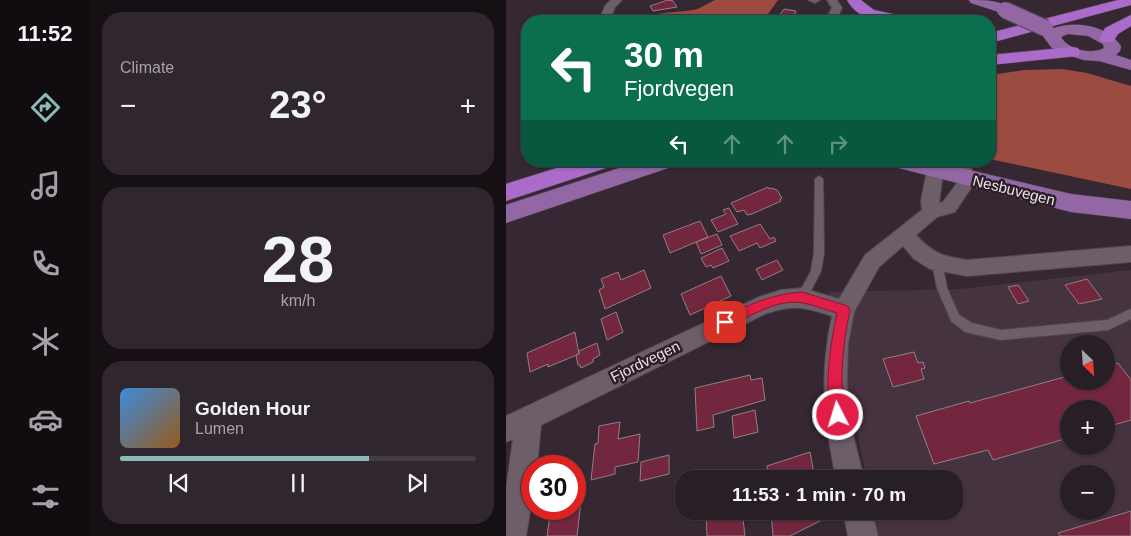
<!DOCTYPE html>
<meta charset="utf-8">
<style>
:root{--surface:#281e26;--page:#30272e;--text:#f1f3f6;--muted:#a5a2a7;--line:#443c43;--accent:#8bbbb9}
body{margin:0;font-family:Arial,sans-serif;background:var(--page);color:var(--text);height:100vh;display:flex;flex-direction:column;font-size:19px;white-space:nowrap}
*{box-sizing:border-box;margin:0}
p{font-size:16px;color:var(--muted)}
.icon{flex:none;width:28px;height:28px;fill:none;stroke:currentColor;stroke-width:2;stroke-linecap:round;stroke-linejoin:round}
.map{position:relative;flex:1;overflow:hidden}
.drawer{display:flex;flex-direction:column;gap:12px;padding:12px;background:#161015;width:416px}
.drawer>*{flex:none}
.guide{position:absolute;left:15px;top:15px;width:475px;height:152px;border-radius:20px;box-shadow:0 1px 4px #0004,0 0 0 1px var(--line);background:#0b6e4f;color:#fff;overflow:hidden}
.needle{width:32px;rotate:155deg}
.fabs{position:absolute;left:554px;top:335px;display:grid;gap:10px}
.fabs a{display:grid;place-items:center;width:55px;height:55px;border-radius:50%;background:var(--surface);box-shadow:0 1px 4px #0004,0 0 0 1px var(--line);font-size:25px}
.speed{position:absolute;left:15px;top:455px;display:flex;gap:10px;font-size:25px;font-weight:700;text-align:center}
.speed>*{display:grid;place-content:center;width:65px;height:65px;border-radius:50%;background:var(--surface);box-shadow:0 1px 4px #0004,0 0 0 1px var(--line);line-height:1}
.speed .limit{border:8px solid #d22;background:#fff;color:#111}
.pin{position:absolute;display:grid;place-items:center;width:42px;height:42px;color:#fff;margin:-21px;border-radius:10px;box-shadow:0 2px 8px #0006}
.me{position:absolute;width:55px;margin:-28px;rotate:355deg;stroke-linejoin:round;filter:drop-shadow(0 0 4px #0008)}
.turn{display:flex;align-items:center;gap:18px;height:105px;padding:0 20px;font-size:22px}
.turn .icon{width:65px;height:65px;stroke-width:2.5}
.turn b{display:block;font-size:35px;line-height:42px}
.lanes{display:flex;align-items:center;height:48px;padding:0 20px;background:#0003;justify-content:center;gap:25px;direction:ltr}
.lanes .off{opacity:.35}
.big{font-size:38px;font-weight:700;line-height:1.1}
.drawer .widget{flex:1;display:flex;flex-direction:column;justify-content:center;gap:8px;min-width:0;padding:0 18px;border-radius:20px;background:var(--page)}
.drawer .dial{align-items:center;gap:0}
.dial b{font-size:65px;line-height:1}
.song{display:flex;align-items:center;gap:15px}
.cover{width:60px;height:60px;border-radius:8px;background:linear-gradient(135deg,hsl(210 70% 55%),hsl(30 70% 35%))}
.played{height:5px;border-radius:2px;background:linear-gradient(90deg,var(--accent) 70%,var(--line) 70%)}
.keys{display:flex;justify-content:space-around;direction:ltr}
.heat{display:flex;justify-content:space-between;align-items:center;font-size:28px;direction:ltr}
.trip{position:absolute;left:169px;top:470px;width:288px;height:50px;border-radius:20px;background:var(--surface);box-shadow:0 1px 4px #0004,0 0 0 1px var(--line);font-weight:700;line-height:50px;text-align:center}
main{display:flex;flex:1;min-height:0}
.tab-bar{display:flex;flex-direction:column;width:90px;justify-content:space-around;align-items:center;background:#100c0f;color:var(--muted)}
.tab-bar .icon{width:35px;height:35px}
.tab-bar .active{color:var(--accent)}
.tab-bar b{font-size:22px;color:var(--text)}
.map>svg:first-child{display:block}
.built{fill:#463340;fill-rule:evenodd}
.forest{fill:#9c4b40}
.building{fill:#73273f;stroke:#937e82}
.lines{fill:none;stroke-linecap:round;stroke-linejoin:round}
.lane-casing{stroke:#52474f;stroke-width:2}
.street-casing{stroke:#52474f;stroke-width:2}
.primary-casing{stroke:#52474f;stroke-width:1}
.highway-casing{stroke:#52474f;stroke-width:1}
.lane{fill:#6e5e69;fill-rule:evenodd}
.street{fill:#6e5e69;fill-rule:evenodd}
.primary{fill:#9366a4;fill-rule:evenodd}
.highway{fill:#ab6bcb;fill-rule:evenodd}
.primary-bridge-casing{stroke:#52474f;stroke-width:18;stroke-linecap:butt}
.primary-bridge{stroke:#9366a4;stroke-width:16}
.route{fill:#e11d48;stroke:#92132f}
.labels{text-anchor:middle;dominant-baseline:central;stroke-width:5;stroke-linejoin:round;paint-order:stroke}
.street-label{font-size:15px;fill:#e9e0e6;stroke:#2c1f28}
</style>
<main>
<nav class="tab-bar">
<b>11:52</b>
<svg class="icon active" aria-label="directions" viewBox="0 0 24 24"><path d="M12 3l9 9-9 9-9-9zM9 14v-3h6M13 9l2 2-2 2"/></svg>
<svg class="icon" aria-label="music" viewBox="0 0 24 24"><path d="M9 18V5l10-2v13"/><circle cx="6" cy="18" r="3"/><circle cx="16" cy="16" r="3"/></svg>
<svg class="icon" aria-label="phone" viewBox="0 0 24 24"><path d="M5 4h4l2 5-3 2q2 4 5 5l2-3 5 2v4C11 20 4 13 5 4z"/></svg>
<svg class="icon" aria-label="climate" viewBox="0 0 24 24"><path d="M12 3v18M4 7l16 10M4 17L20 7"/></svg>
<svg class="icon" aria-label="car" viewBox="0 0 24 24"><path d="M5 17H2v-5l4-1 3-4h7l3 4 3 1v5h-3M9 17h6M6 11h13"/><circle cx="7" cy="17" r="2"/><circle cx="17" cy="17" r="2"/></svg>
<svg class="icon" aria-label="filters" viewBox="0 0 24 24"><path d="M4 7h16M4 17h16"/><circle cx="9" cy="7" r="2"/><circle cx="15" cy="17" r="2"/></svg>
</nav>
<section class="drawer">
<div class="widget"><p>Climate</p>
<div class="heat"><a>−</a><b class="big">23°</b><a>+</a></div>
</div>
<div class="widget dial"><b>28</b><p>km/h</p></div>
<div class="widget">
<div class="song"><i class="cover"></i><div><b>Golden Hour</b><p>Lumen</p></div></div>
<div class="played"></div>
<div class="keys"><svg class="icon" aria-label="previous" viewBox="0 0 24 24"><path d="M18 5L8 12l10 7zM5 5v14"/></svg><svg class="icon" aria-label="pause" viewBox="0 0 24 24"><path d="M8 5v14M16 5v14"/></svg><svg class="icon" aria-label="next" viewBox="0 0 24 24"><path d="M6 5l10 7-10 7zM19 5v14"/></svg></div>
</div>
</section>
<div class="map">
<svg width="625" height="536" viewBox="0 0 625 536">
<rect width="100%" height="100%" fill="#362832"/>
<!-- built -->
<path class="built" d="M625 270V536H373L368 511H448V479H361L322 292 454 289ZM562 344H600V381H562ZM562 409H600V446H562ZM562 474H600V511H562Z"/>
<!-- forest -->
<path class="forest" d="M209 0H272L257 21H132C149 11 168 13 187 10 194 9 202 3 209 0Z
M556 69 581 73 625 86V189L484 159V75L518 70Z"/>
<!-- building -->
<path class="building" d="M162 0 167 1 171 7 147 11 144 6Z
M278 9 290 11 286 21 271 19Z
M262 187 263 189 265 188 271 190 276 198 274 199 275 201 246 214 241 215 238 210 231 212 225 203Z
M223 208 232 224 212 232 205 220 220 214 217 210Z
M194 221 202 237 164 253 157 235Z
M254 224 264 239 268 237 270 241 254 248 251 243 233 251 224 236Z
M211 234 216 245 195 254 190 242Z
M216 248 223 261 207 268 205 265 200 267 195 258Z
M271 260 277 270 256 280 250 269Z
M138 270 145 288 99 309 93 290 98 287 95 279 112 272 115 280Z
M215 276 225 296 184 315 175 294Z
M581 279 596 299 573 304 559 285Z
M512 285 523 301 512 304 502 287Z
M110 312 117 332 101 340 95 319Z
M69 332 73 354 42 367V364L24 372 21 353Z
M91 343 94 355 87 359V362L75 368 74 365H72L70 355 73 354V351Z
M408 352 412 363 417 362 419 368 415 369 418 379 387 387 377 359Z
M612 363 625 380V420L600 427V409H562V438L487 460 482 450 428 464 410 416 463 401 464 403 562 376V381H600V366Z
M244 375 245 380 256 378 259 400 207 415 208 427 191 431 189 388Z
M249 410 252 432 228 438 226 416Z
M114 422 112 439 134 434 132 462 109 467V474L85 480 89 444 92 443 93 426Z
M304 452 309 479H262L261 466Z
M163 455V474L134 481 135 462Z
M237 473 238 479H216Z
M75 502 71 536H41L45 509H69V504Z
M194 511H236L239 536H201L200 514 194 516Z
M265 511H314L316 520 284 536H267Z
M625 511V536H554L552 533Z"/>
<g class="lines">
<!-- lane casing -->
<g class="lane-casing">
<path id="lane" d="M313 176 317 179 318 253 315 271 300 300 296 302 292 300 291 297 305 271 308 253 309 179Z
M431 259 435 260 436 263 441 288 453 315 466 323 495 330 601 320 625 309V319L602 330 495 340 459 332 445 321 444 318 431 288 426 263 427 260Z"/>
</g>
<!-- street casing -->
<g class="street-casing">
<path id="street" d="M105 0H116L109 7 103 21H93L99 6Z
M302 0H314L309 3Z
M321 0H331L336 8 330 21H319L326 8Z
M435 161H461L471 179 449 212 431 217 410 235C428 254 436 256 461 260L625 246V262L461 276 424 269 408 259 397 246 373 267 348 312 342 344 341 382 346 431 358 479H330C318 420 313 375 326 316 297 307 288 304 259 314L35 425 31 466H26V500L20 536H0V489L7 439 0 442V416L253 297 275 290 296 288 333 299 359 255 416 210 415 201 421 170 423 166ZM449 168 454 179 437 202 433 203 437 173Z
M337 511H366L372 536H342Z"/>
</g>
<!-- primary casing -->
<g class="primary-casing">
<path id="primary" d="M463 0C476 0 497 0 506 10L504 13 499 14 465 3Z
M539 23 548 28C571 21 600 25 615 46L614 51 610 55 625 60V70L593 61 578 60 558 54 545 47 531 28 534 25ZM562 34 582 36 597 44 598 48C586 55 562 50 555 37Z
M135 161H171L168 166 0 223V205Z
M382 161H425L565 194 625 201V219L565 212 385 166Z"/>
</g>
<!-- highway casing -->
<g class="highway-casing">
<path id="highway" d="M341 0H355L368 10 405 18 408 21C383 23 354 24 341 0Z
M612 0H625V5L484 43V33Z
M625 15V26L612 34 607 42H595L593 39 599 28Z
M566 47 572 48 574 52 572 56 484 65V55Z
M73 161H109L106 166 0 201V184Z"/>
</g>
<!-- lane -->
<use href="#lane" class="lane"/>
<!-- street -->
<use href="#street" class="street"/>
<!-- primary -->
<use href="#primary" class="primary"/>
<!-- highway -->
<use href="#highway" class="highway"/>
<!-- primary-bridge casing -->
<g class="primary-bridge-casing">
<path id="primary-bridge" d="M499 10 539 28"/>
</g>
<!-- primary-bridge -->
<use href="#primary-bridge" class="primary-bridge"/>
</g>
<!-- route -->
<path class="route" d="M296 292 342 306 344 310C339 334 336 357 336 381 336 394 342 409 337 420L332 422 327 420C316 394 325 341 331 313 320 310 308 305 297 303 269 298 244 318 219 327L215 326 213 322 215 318C242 305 266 294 296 292Z"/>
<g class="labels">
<!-- street labels -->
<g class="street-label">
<text transform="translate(508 190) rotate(14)">Nesbuvegen</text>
<text transform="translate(139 361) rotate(-26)">Fjordvegen</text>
</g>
</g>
</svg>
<div class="fabs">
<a><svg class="needle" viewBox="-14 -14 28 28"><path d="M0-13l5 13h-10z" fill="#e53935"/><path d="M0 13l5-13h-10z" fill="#a5a2a7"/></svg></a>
<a>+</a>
<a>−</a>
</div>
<div class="speed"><div class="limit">30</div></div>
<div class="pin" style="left:219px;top:322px;background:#d93025"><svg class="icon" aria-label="arrive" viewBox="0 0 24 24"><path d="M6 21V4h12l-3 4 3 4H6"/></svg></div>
<svg class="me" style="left:332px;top:415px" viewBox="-20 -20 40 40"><circle r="17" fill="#e11d48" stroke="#fff" stroke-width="3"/><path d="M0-11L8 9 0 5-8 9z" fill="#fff"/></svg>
<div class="trip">11:53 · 1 min · 70 m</div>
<div class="guide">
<div class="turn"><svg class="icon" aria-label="left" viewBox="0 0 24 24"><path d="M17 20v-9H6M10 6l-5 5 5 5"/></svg><div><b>30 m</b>Fjordvegen</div></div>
<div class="lanes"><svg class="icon" aria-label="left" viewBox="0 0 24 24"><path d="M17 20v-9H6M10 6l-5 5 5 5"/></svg><svg class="icon off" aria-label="ahead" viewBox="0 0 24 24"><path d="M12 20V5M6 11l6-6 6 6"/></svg><svg class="icon off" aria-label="ahead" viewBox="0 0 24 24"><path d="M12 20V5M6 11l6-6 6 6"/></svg><svg class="icon off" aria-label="right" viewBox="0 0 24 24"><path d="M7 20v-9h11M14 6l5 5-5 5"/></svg></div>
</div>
</div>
</main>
